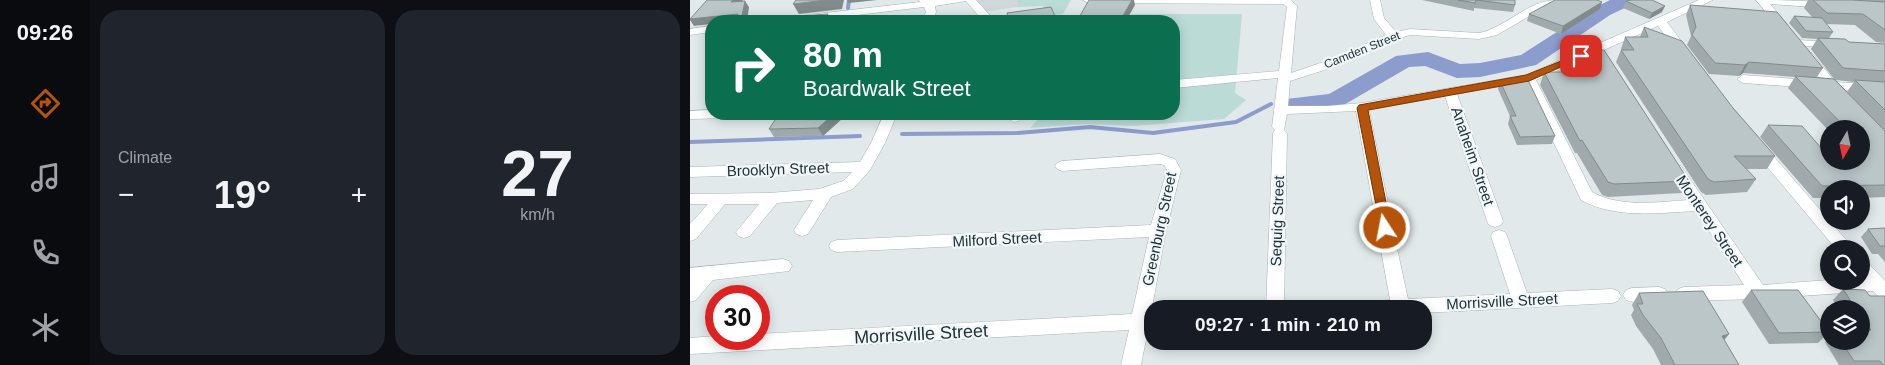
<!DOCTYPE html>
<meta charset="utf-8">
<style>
:root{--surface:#171b24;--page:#20242c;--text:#f1f3f6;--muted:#9ea1a6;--accent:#b45309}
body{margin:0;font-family:Helvetica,sans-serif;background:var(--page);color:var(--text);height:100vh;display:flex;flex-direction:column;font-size:19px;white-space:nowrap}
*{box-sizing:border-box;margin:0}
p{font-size:16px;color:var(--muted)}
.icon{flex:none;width:28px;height:28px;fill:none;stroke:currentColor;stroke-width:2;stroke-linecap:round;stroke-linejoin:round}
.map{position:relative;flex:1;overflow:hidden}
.side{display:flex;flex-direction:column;gap:10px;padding:10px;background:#0d0f14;width:600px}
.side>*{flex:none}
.hud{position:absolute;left:15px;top:15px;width:475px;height:105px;border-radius:20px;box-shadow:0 2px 12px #0003;background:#0b6e4f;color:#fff;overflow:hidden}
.needle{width:32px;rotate:189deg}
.buttons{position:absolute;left:1130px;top:120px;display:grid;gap:10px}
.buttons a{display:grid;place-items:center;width:50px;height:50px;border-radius:50%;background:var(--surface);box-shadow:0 2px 12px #0003;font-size:25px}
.speed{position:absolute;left:15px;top:285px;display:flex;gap:10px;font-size:25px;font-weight:700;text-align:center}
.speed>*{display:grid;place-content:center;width:65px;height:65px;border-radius:50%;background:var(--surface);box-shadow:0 2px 12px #0003;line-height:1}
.speed .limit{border:8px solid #d22;background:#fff;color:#111}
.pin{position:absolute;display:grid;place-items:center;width:42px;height:42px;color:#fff;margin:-21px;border-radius:10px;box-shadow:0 2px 8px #0006}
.me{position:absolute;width:55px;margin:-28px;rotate:349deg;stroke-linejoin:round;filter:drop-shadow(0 0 4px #0008)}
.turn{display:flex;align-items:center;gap:18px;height:105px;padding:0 15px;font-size:22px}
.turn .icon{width:65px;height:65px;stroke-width:2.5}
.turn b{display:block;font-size:35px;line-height:42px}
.big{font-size:38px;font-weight:700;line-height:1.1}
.side .widget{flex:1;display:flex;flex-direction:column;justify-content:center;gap:8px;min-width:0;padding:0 18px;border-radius:20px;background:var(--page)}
.side .dial{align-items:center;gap:0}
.dial b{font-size:65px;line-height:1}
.heat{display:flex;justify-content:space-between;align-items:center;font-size:28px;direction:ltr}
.side .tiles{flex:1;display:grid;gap:10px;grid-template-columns:repeat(2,1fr)}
.trip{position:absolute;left:454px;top:300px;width:288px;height:50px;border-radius:20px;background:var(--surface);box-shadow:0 2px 12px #0003;font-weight:700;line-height:50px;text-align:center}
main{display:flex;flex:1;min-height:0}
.tabs{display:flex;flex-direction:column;width:90px;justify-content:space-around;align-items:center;background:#090b0e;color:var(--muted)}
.tabs .icon{width:35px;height:35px}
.tabs .current{color:var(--accent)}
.tabs b{font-size:22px;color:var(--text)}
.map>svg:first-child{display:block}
.built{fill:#cfd9db}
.green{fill:#bbdbd7}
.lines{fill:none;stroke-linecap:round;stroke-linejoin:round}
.stream{stroke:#8c9ccd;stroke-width:4}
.river{fill:#8c9ccd;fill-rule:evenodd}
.minor-casing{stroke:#a8b2b6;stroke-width:1}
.minor{fill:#fff;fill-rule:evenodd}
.wall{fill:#a0aaac;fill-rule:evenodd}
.shaded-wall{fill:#828b8c}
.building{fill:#bac6c8;stroke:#828b8c}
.route{fill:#b45309;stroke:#753606}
.labels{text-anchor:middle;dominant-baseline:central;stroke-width:4.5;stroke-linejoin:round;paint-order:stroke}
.far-street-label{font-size:12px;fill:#22333b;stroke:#f1f7f8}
.street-label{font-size:15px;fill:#22333b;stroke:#f1f7f8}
.near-street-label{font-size:18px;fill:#22333b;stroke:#f1f7f8}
</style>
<main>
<nav class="tabs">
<b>09:26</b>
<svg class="icon current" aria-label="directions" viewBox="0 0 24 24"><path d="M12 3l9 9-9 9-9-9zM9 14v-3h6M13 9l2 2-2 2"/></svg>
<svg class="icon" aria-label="music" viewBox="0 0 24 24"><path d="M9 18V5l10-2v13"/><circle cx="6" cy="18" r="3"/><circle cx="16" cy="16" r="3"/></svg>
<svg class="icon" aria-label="phone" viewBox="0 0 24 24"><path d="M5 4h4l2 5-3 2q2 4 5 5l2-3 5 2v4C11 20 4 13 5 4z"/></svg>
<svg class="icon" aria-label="climate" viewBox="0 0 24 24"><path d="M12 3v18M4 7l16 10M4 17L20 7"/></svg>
</nav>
<section class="side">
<div class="tiles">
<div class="widget"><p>Climate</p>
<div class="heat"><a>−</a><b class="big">19°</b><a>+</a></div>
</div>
<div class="widget dial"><b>27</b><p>km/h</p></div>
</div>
</section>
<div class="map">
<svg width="1195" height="365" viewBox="0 0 1195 365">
<rect width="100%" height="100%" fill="#e1e9eb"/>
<!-- built -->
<path class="built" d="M286 0H328V7L291 12Z"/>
<!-- green -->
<path class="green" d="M328 0H381L373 14 355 16 353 6 328 7Z
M441 14H552L545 93 556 100 534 119 442 126 395 124 340 128 353 114H484V21H435Z"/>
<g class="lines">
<!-- stream -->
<path class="stream" d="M158 8 159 0
M212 134 328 133 400 127 463 133 546 122 581 104
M0 142 170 136"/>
<!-- river -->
<path class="river" d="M920 0H946L943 4 920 15 846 65 790 77 767 78 735 66 719 67 652 106 604 111 596 109 592 104 596 99 639 94 706 56 738 52 770 64 790 63 831 55 906 7Z"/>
<!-- minor casing -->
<g class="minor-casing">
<path id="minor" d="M229 0H286L305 21H293L276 1 245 6 246 12 243 21H232L236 12 234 7 117 21H85L91 18 230 2Z
M393 0H601L607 6 601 73 639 60 696 35 684 19 680 0H690L694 18 706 32 720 29 789 33C817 27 838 0 867 0L807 35 789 39 720 35 707 39 647 66 600 81 598 106H637L672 103 836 75 1009 0H1023L977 22 1001 54 999 57H991L968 26 846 80 902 192C931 208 967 202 999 200L979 169 981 166H991L1073 285 1139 280 1171 281V260L1177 262 1195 281V299L1189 297 1183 291 1068 299 994 301 988 299 985 294 988 289 994 287 1054 285 1006 211C967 213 926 219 891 200L835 82 767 94 813 221 811 225 805 227 799 225 797 221 755 96 679 110 703 228 698 233 703 235 705 239 718 299 820 294 801 236 803 232 809 230 815 232 817 236 837 293 922 289 928 291 931 296 928 301 922 303 732 313V309H663L666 304 672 302 700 300 689 239 694 234 689 232 687 228 666 111 597 114 594 130 597 133 594 309H576L583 133 585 130 582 127 588 78 484 88V80L589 71 597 7 593 4 398 3Z
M1066 0C1080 0 1134 0 1142 5L1137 8 1080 4 1098 25 1092 28 1088 27Z
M21 26V32L0 35V29Z
M1108 40 1144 42 1150 45 1144 48 1104 45 1102 43 1104 41Z
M1118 52 1122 53 1145 82 1195 85V93L1152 90 1154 93 1148 97 1143 96 1138 89 1053 83 1047 79 1053 75 1132 81 1112 56Z
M21 110V114H49L42 118 0 119V111Z
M194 114H207L195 143 180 170 163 189 141 197 118 234 112 236 106 234 104 230 123 200 87 203 60 236 54 238 48 236 46 232 69 204H35L6 239 0 241V224L18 204H0V194L79 193 129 189 153 181 162 172 0 177V167L170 162 181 143Z
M321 114H335L329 121 324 122 317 118Z
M1068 142 1073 144 1164 249H1146L1063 150 1061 147 1063 144Z
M470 154 485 159 491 170 476 231 461 313H462V329H458L451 365H431L439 330 0 354V338L26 336V339H69V334L442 314 459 237 147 252 141 250 139 246 141 242 147 240 461 225 477 170 474 165 470 164 372 171 367 169 365 166 367 163 372 161Z
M93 259 99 261 102 266 99 271 23 280 6 300 0 302V268Z
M969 287 975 289 978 294 975 299C964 303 947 304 936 300L933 295 936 290 942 288Z"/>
</g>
<!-- minor -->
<use href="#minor" class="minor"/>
</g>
<!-- wall -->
<path class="wall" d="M732 0H825V5L823 12 784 8V11Z
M1118 0H1195V43L1186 42 1165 25 1136 24 1143 32 1139 38 1159 42 1195 44V197L1171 198V189H1139V198H1123L1070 137 1078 125 1132 149 1171 161V129H1139V131L1098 88 1105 77 1053 73 1049 76 1019 74 997 45 1001 36 996 15 1000 5 1133 68 1127 77 1144 79 1121 49 1127 39 1112 38 1099 23 1104 16 1123 18 1114 8ZM1146 80 1164 82 1157 92Z
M936 1 972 12 959 19 933 8Z
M910 9 871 34 837 21 839 14Z
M954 27 1043 108 1085 156 1077 169H1056L1066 179 1057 192 1016 195 1011 192 926 62 931 50H932L931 49 935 37H950Z
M898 50 999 181 992 193 918 197 912 195 887 153H885L850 85 854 72H885L882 67 887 55H896Z
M810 81 865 136 862 144 827 145 818 124 820 116 808 89Z
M155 116 133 136 84 137 79 129Z
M1195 228V262L1188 254H1182L1171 237 1178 229Z
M1153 289 1175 290 1195 365H1149L1135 342 1139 338V341H1171V309H1149L1143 300Z
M1061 290 1139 331V332L1128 343 1079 344 1052 302Z
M949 293 1034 340 1049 365H971L963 349 946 326 941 315 944 310 942 305Z"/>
<!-- shaded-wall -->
<path class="shaded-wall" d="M43 0H53L46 9 41 2Z
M136 0H154L152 9 109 14 103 4Z
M157 0H187L159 3Z
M442 0H444L445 5 436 21H430Z
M55 1 59 7 57 21H21V24L4 26 0 20V19Z
M912 2 910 9 871 34 873 26Z
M975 6 972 12 959 19 962 13Z
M138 14 141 20 140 21H132Z
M1059 62 1053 73 1049 76 1055 65Z
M144 114H153L155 116 133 136 128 128Z
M1039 334 1030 345 1032 336Z"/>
<!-- building -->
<path class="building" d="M17 0H43L41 2 55 1 51 21H42L48 14 0 19Z
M106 0H136L103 4Z
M399 0H442L430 21H387Z
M768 0H825V5L786 0 785 3Z
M865 0H907L912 2 873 26 839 14Z
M941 0H962L975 6 962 13 936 1Z
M1123 0H1162L1195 2V30L1173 14 1137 13Z
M1000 5 1087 12 1133 68 1059 62 1055 65 1025 63 1002 35 1006 27Z
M361 7 367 21H319L317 13Z
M138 14 132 21H96L99 17Z
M1104 16 1132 18 1143 32 1116 31Z
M298 18V21H284V19Z
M954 27 992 41 1043 108 1085 156H1044L1066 179 1024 182 1018 179 931 50H944L935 37H958Z
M1128 38 1155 39 1159 42 1195 44V71L1153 68Z
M898 50H914L999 181 924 184 918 182 892 140 890 141 854 72H896L887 55H901Z
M1105 76 1144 79 1195 131V185L1132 186 1078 125 1112 126 1132 149H1139V161H1171V149H1177L1171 143V129H1157Z
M837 78 865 136 830 137 820 116H826L810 81Z
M1165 80 1195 82V110Z
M89 114H144L128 128 79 129Z
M1195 228V246H1190L1178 229Z
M1153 289 1175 290 1180 296H1195V365H1193L1190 361H1164L1151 341H1171V330H1181L1171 316V309H1166Z
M1061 290H1108L1139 332 1089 333Z
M1013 291 1039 334 1032 336 1049 365H985L971 338 953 315 947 304H953L949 293Z"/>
<!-- route -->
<path class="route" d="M891 53 894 54V57L839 81 678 110 701 228 700 231H691L667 108 669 105 836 75Z"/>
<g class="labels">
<!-- far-street labels -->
<g class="far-street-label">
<text transform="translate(672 50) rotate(-22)">Camden Street</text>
</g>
<!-- street labels -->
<g class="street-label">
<text transform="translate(783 156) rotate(71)">Anaheim Street</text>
<text transform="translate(88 169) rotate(-2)">Brooklyn Street</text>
<text transform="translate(587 221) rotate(-88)">Sequig Street</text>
<text transform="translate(1020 221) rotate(56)">Monterey Street</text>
<text transform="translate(469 229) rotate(-78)">Greenburg Street</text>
<text transform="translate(307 239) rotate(-3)">Milford Street</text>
<text transform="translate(812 301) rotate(-3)">Morrisville Street</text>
</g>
<!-- near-street labels -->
<g class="near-street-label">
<text transform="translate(231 334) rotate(-3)">Morrisville Street</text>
</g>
</g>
</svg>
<div class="buttons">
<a><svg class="needle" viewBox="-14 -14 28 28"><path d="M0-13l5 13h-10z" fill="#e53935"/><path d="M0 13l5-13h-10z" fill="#9ea1a6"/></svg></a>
<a><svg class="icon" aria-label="sound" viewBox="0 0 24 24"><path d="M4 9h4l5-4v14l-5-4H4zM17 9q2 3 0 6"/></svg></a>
<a><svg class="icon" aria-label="search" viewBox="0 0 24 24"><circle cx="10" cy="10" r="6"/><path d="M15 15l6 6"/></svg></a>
<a><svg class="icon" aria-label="layers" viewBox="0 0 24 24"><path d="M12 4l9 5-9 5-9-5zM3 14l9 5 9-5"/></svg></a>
</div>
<div class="speed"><div class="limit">30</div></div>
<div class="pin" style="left:891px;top:56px;background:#d93025"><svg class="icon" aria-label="arrive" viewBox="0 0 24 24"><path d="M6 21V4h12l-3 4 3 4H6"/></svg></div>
<svg class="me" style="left:695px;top:228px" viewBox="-20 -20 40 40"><circle r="17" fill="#b45309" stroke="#fff" stroke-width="3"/><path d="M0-11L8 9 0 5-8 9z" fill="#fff"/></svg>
<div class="trip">09:27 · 1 min · 210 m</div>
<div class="hud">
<div class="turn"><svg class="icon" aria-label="right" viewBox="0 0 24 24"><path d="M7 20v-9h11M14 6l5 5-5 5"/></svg><div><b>80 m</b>Boardwalk Street</div></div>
</div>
</div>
</main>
